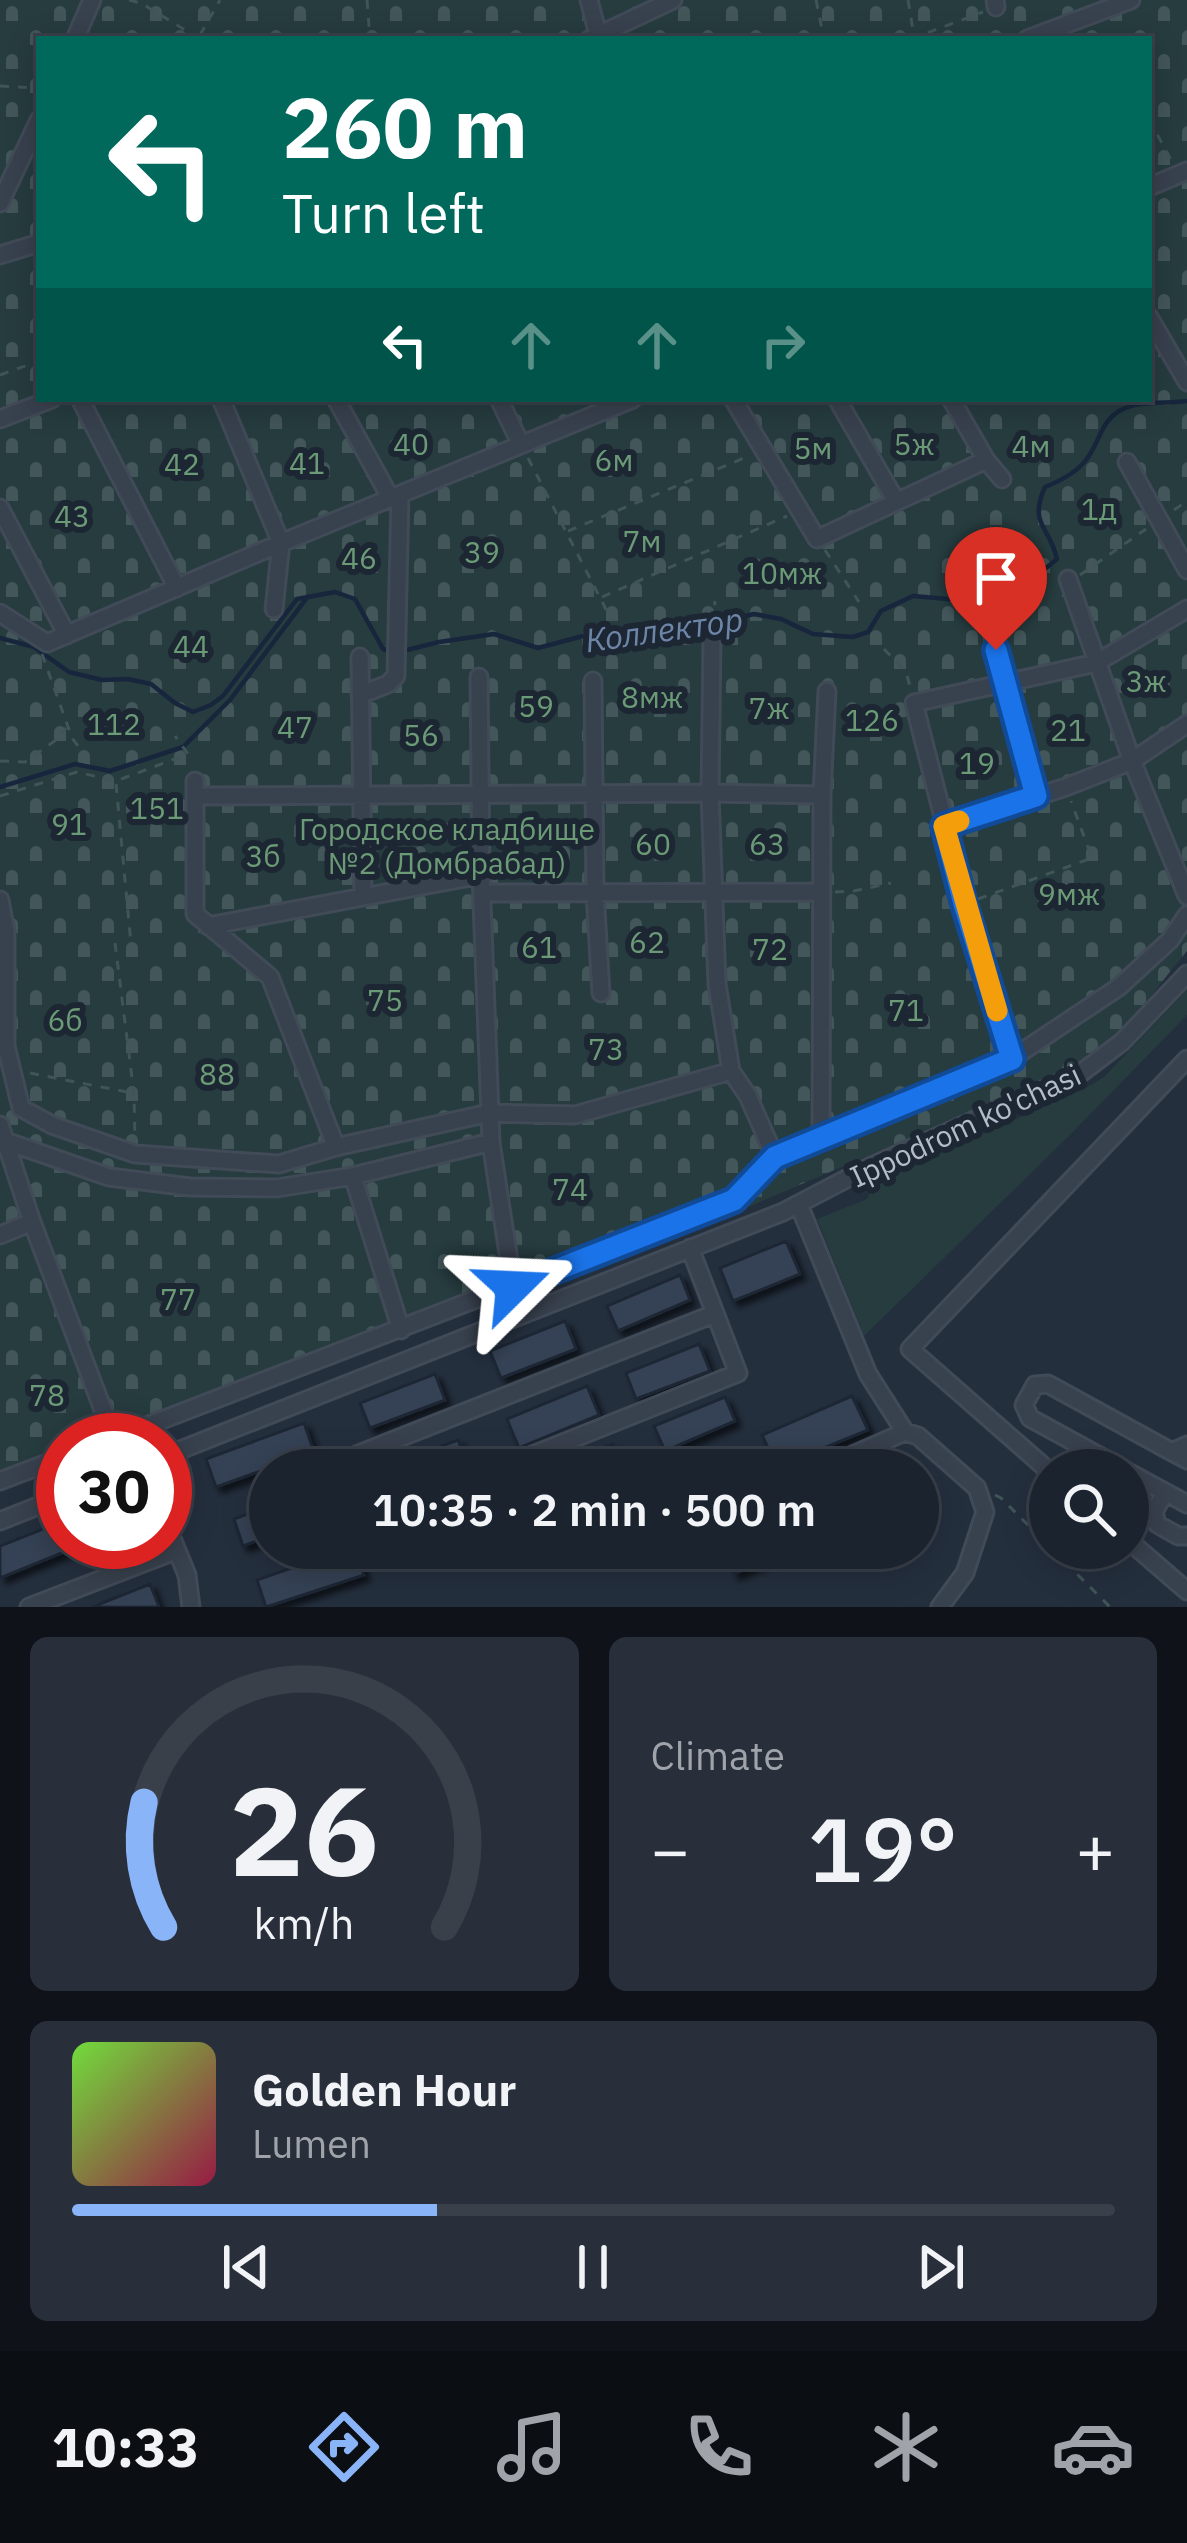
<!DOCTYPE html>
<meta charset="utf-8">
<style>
:root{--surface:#1b232e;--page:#282f3a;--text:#f1f3f6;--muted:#a0a4aa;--line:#39404a;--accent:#8ab4f8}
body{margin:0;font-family:"IBM Plex Sans",sans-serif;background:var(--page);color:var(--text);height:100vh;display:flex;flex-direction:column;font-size:45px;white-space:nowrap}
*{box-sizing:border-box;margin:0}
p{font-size:39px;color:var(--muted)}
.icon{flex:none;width:66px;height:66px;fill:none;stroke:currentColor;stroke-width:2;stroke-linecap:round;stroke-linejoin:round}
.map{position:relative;height:1607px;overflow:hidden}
.details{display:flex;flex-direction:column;gap:30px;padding:30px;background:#0f1319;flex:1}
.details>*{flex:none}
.top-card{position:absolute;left:36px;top:36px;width:1116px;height:366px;border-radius:0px;box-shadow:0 6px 30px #0003,0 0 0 3px var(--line);background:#00695c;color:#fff;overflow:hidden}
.fabs{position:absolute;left:1029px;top:1449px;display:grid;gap:24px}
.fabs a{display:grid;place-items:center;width:120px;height:120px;border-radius:50%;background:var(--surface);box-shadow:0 6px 30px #0003,0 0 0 3px var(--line);font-size:60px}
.speed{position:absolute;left:36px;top:1413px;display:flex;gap:24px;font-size:60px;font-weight:700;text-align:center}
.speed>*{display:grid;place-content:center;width:156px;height:156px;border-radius:50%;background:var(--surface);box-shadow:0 6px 30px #0003,0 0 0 3px var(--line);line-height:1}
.speed .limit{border:18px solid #d22;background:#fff;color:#111}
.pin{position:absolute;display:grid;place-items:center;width:102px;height:102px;color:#fff;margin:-123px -51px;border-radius:50% 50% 50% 0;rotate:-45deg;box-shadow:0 0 12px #0007}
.pin .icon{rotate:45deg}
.me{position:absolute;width:132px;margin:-66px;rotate:69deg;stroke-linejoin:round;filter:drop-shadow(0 0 9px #0008)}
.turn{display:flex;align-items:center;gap:42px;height:252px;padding:0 48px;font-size:54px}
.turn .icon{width:156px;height:156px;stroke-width:2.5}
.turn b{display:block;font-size:84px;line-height:102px}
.lanes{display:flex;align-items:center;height:114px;padding:0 48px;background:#0003;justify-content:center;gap:60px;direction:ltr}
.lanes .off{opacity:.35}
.big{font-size:90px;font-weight:600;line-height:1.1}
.details .widget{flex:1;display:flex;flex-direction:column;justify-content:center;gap:18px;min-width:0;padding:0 42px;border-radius:18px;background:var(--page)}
.details .dial{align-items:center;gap:0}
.dial svg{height:312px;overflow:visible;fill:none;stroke:var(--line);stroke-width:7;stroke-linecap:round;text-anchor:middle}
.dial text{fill:var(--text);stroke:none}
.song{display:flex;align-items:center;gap:36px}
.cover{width:144px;height:144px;border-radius:18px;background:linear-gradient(135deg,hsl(100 70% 55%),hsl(340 70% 35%))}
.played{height:12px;border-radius:6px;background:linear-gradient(90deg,var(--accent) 35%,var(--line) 35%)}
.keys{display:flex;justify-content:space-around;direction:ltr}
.heat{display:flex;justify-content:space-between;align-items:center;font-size:66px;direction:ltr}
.details .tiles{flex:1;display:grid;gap:30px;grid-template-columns:1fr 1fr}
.widget:last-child{grid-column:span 2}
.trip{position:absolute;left:249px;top:1449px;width:690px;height:120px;border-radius:60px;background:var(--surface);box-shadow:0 6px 30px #0003,0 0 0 3px var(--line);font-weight:600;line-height:120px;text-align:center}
.dock{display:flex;height:192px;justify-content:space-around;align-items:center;background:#0b0e12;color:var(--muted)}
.dock .icon{width:84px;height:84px}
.dock .active{color:var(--accent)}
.dock b{font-size:54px;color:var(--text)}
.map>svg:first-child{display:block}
.grass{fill:#263c3f}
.cemetery{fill:url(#cemetery-stones);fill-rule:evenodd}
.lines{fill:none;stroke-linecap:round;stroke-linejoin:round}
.stream{stroke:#17263c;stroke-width:4.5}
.building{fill:#364354;stroke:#1f2835;stroke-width:3;filter:url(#shadow)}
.minor-casing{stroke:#414a57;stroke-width:21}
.path{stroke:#3f5557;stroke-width:3;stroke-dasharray:9 9;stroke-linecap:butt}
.minor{stroke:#38414e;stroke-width:15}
.route-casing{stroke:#114b97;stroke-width:30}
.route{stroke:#1a73e8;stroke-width:21}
.slow{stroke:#f59e0b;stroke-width:21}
.labels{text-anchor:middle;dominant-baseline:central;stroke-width:12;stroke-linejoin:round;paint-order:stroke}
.park-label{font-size:30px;fill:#6b9a76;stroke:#1d2633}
.street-label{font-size:30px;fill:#b4bcc9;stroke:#1d2633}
.water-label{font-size:33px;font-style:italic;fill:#6d86a8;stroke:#1d2633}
</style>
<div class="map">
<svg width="1187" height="1607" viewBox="0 0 1187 1607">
<defs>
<pattern id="cemetery-stones" width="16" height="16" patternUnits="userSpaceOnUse" patternTransform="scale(3)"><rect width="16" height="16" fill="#263c3f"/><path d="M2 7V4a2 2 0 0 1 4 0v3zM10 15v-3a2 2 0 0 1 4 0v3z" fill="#435659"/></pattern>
<filter id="shadow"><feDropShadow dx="5.5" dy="5.5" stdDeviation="3" flood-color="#0009"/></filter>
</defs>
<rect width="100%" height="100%" fill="#242f3e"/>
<!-- grass -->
<path class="grass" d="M1187 990V1015L1071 1134 864 1336 817 1219 867 1199 876 1181 1086 1088 1104 1077Z"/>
<!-- cemetery -->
<path class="cemetery" d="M0 0H1187V951C1153 991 1120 1043 1073 1068L741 1210 133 1440H63V1466L0 1490ZM39 39H1149V399H39Z"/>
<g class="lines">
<!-- stream -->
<path class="stream" d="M0 638 34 647 69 672 102 680 128 679 151 684 175 703 193 712 211 705 223 696 297 599 335 592 355 599 383 649 395 653 439 642 494 634 538 648 583 636 620 638 683 631 754 614 781 619 813 634 853 637 868 632 881 611 913 596 971 601 1001 597 1029 582 1057 559C1050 526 1028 525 1045 487 1060 481 1076 473 1086 460 1099 444 1100 423 1119 411 1138 400 1166 404 1187 401
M0 787 75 764 110 771 183 747 230 700 306 599"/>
</g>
<!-- building -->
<path class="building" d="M786 1241 800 1274 733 1301 720 1268Z
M680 1275 690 1300 618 1331 607 1306Z
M565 1321 576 1349 501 1378 490 1351Z
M699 1344 710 1371 636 1399 626 1373Z
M435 1374 445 1400 370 1428 360 1403Z
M587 1386 599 1415 519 1448 507 1419Z
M852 1396 868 1430 777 1467 762 1435Z
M725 1397 735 1421 665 1451 654 1426Z
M304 1423 314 1452 216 1487 206 1459Z
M458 1440 468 1467 461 1470H376Z
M613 1444 622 1467 615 1470H548Z
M270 1506V1536L243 1546 234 1519Z
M63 1521V1542H89L0 1578V1546Z
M348 1548H354L364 1575 266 1607 257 1580Z
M726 1548 743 1549 795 1548 734 1574Z
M150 1584 159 1607H92Z"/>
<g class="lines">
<!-- minor casing -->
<g class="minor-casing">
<path id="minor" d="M589 0 599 39
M995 0 996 7
M75 39 92 0
M590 39 673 0
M1027 39 1131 0
M1149 187 1187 171
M0 203 39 120
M0 255 39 243
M1149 317 1187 382
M80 399 177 588
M221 399 281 543 274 609
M336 399 391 499
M499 399 521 445
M733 399 817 539 986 460
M837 399 896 501
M951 399 986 460 1002 479
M0 419 52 399
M1127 462 1187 570
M0 508 67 635
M1068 579 1132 761 1187 896
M0 613 47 643 281 543 633 399
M988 616 1004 685 1037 796
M712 639 710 793 717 984 731 1071 748 1096 775 1157
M360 657 363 895
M479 677 481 875 491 1142 513 1287
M593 681 595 893 601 993
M360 695 388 684 396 676 400 495
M195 781V914L270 977 336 1147
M195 796 710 793 822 795
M944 826 1066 787 1132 761 1187 724
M482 893 822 892
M0 900 6 932V1046L21 1108 52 1125 135 1154 279 1164 336 1147 489 1113 575 1115 731 1071
M208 926 481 875
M1011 1059 965 904 914 703 1096 663 1187 609
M0 1125 32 1222 114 1439
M821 1139 822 795 827 691
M8 1142 109 1177 190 1187 277 1188 353 1176 491 1142
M353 1176 401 1330
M799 1205 868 1374 905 1432 918 1436 977 1488 985 1512 965 1573 940 1607
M0 1235 32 1222
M110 1440 733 1200 775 1157 1011 1059 1119 987 1170 940 1187 915
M1187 1445 1172 1452 1187 1460
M356 1455 714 1314
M165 1456 783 1212 871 1166 1081 1073 1122 1042 1187 974
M495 1470 738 1373 690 1248
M818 1470 905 1432
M1125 1470 1030 1418 1024 1405 1035 1385 1048 1384 1172 1452
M1050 1472 910 1349 1187 1059
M1128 1472 1187 1504
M0 1481 63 1457
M1165 1492 1154 1512 1157 1524 1178 1536H1187
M0 1521 63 1496
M165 1521 187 1575 191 1607
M1128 1540 1187 1591
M29 1607 175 1551"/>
</g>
<!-- path -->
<path class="path" d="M129 0 141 3 198 38
M367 0 370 39
M816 0 824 39
M908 0 914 36
M200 35 220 0
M911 39 983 12
M0 86 39 88
M1149 119 1172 162
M0 375 39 361
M528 458 612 621
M1174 510 1187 501
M568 531 749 456
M825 550 859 602
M1080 575 1146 529
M602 597 787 516
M713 623 715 601
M884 649 906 672 911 690
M42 654 72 738 81 750
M0 761 25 762 56 740 66 728
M116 784 131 944
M0 796 77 772 116 781 188 754 175 736
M835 892 854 891 891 883
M978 899 1092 858 1071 801
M115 943 134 1094 135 1140
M30 1073 132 1093
M995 1495 1001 1498 1050 1547
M1052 1549 1110 1607"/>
<!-- minor -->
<use href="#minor" class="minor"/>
</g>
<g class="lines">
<!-- route casing -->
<g class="route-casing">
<path id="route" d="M513 1287 734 1200 775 1157 1012 1059 964 904 944 826 1036 796 996 650"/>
</g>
<!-- route -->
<use href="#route" class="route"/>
<!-- slow -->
<path class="slow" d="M959 821 944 826 997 1011"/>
</g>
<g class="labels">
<!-- park labels -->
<g class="park-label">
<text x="411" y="443">40</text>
<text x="914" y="443">5ж</text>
<text x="1031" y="445">4м</text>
<text x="813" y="447">5м</text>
<text x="614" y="459">6м</text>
<text x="307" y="462">41</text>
<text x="182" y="463">42</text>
<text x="1099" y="508">1д</text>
<text x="72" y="515">43</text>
<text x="642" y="540">7м</text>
<text x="482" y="551">39</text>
<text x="359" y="557">46</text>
<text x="782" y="572">10мж</text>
<text x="191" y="645">44</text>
<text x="1146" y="680">3ж</text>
<text x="652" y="696">8мж</text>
<text x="536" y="705">59</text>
<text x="769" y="707">7ж</text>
<text x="872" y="719">126</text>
<text x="114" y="723">112</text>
<text x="295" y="726">47</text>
<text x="1068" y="729">21</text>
<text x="421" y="734">56</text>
<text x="977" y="762">19</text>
<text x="157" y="807">151</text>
<text x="69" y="823">91</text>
<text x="447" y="828">Городское кладбище<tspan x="447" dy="34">№2 (Домбрабад)</tspan></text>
<text x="653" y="843">60</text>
<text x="767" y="843">63</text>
<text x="263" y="855">3б</text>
<text x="1069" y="893">9мж</text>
<text x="647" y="941">62</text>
<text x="539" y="946">61</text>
<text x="770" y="948">72</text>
<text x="385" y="999">75</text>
<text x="906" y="1009">71</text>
<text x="65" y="1019">6б</text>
<text x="606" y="1048">73</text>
<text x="217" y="1073">88</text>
<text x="570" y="1188">74</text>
<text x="178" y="1298">77</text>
<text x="47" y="1394">78</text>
</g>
<!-- street labels -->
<g class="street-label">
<text transform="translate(965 1125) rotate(-25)">Ippodrom ko'chasi</text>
</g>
<!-- water labels -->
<g class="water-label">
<text transform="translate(664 629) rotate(-8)">Коллектор</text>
</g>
</g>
</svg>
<div class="fabs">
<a><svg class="icon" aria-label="search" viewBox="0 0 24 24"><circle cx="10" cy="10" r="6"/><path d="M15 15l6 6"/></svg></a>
</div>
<div class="speed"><div class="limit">30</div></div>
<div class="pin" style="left:996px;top:650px;background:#d93025"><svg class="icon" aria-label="arrive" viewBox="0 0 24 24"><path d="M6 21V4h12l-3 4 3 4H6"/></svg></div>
<svg class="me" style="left:513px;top:1287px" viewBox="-20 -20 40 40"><path d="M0-17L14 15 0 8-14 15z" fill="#1a73e8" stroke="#fff" stroke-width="4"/></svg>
<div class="trip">10:35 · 2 min · 500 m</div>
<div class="top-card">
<div class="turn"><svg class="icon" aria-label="left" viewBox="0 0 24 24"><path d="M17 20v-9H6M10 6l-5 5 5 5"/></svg><div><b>260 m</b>Turn left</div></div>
<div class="lanes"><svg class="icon" aria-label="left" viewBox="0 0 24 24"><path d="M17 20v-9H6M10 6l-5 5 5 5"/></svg><svg class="icon off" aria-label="ahead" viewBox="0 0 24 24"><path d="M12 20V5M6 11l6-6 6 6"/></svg><svg class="icon off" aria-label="ahead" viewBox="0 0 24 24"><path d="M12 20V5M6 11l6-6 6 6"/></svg><svg class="icon off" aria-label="right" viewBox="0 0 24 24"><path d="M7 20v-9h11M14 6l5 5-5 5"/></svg></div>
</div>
</div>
<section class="details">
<div class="tiles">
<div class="widget dial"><svg viewBox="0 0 100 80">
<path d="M14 69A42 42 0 1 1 86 69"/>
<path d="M14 69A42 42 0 0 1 9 37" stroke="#8ab4f8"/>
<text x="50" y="56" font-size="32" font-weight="700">26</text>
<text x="50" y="72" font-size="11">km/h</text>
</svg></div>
<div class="widget"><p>Climate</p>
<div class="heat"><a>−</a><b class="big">19°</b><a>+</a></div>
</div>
<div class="widget">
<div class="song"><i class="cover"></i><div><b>Golden Hour</b><p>Lumen</p></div></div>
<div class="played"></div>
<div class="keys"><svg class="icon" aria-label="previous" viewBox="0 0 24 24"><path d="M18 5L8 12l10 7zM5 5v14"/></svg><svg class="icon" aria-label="pause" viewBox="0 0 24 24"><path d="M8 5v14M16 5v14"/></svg><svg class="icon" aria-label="next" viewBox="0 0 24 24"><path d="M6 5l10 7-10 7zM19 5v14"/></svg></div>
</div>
</div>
</section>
<nav class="dock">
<b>10:33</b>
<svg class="icon active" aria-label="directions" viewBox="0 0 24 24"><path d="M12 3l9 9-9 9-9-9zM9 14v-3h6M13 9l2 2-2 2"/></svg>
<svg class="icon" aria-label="music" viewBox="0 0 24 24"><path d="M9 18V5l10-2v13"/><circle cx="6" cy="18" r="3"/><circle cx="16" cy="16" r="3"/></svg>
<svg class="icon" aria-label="phone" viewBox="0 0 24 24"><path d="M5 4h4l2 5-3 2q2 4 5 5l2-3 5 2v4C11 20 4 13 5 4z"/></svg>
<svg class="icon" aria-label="climate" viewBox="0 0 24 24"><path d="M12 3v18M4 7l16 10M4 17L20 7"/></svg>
<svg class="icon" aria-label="car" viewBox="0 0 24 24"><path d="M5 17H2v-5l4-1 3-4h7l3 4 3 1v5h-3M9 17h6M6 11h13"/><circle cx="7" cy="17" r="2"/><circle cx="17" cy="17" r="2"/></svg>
</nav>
